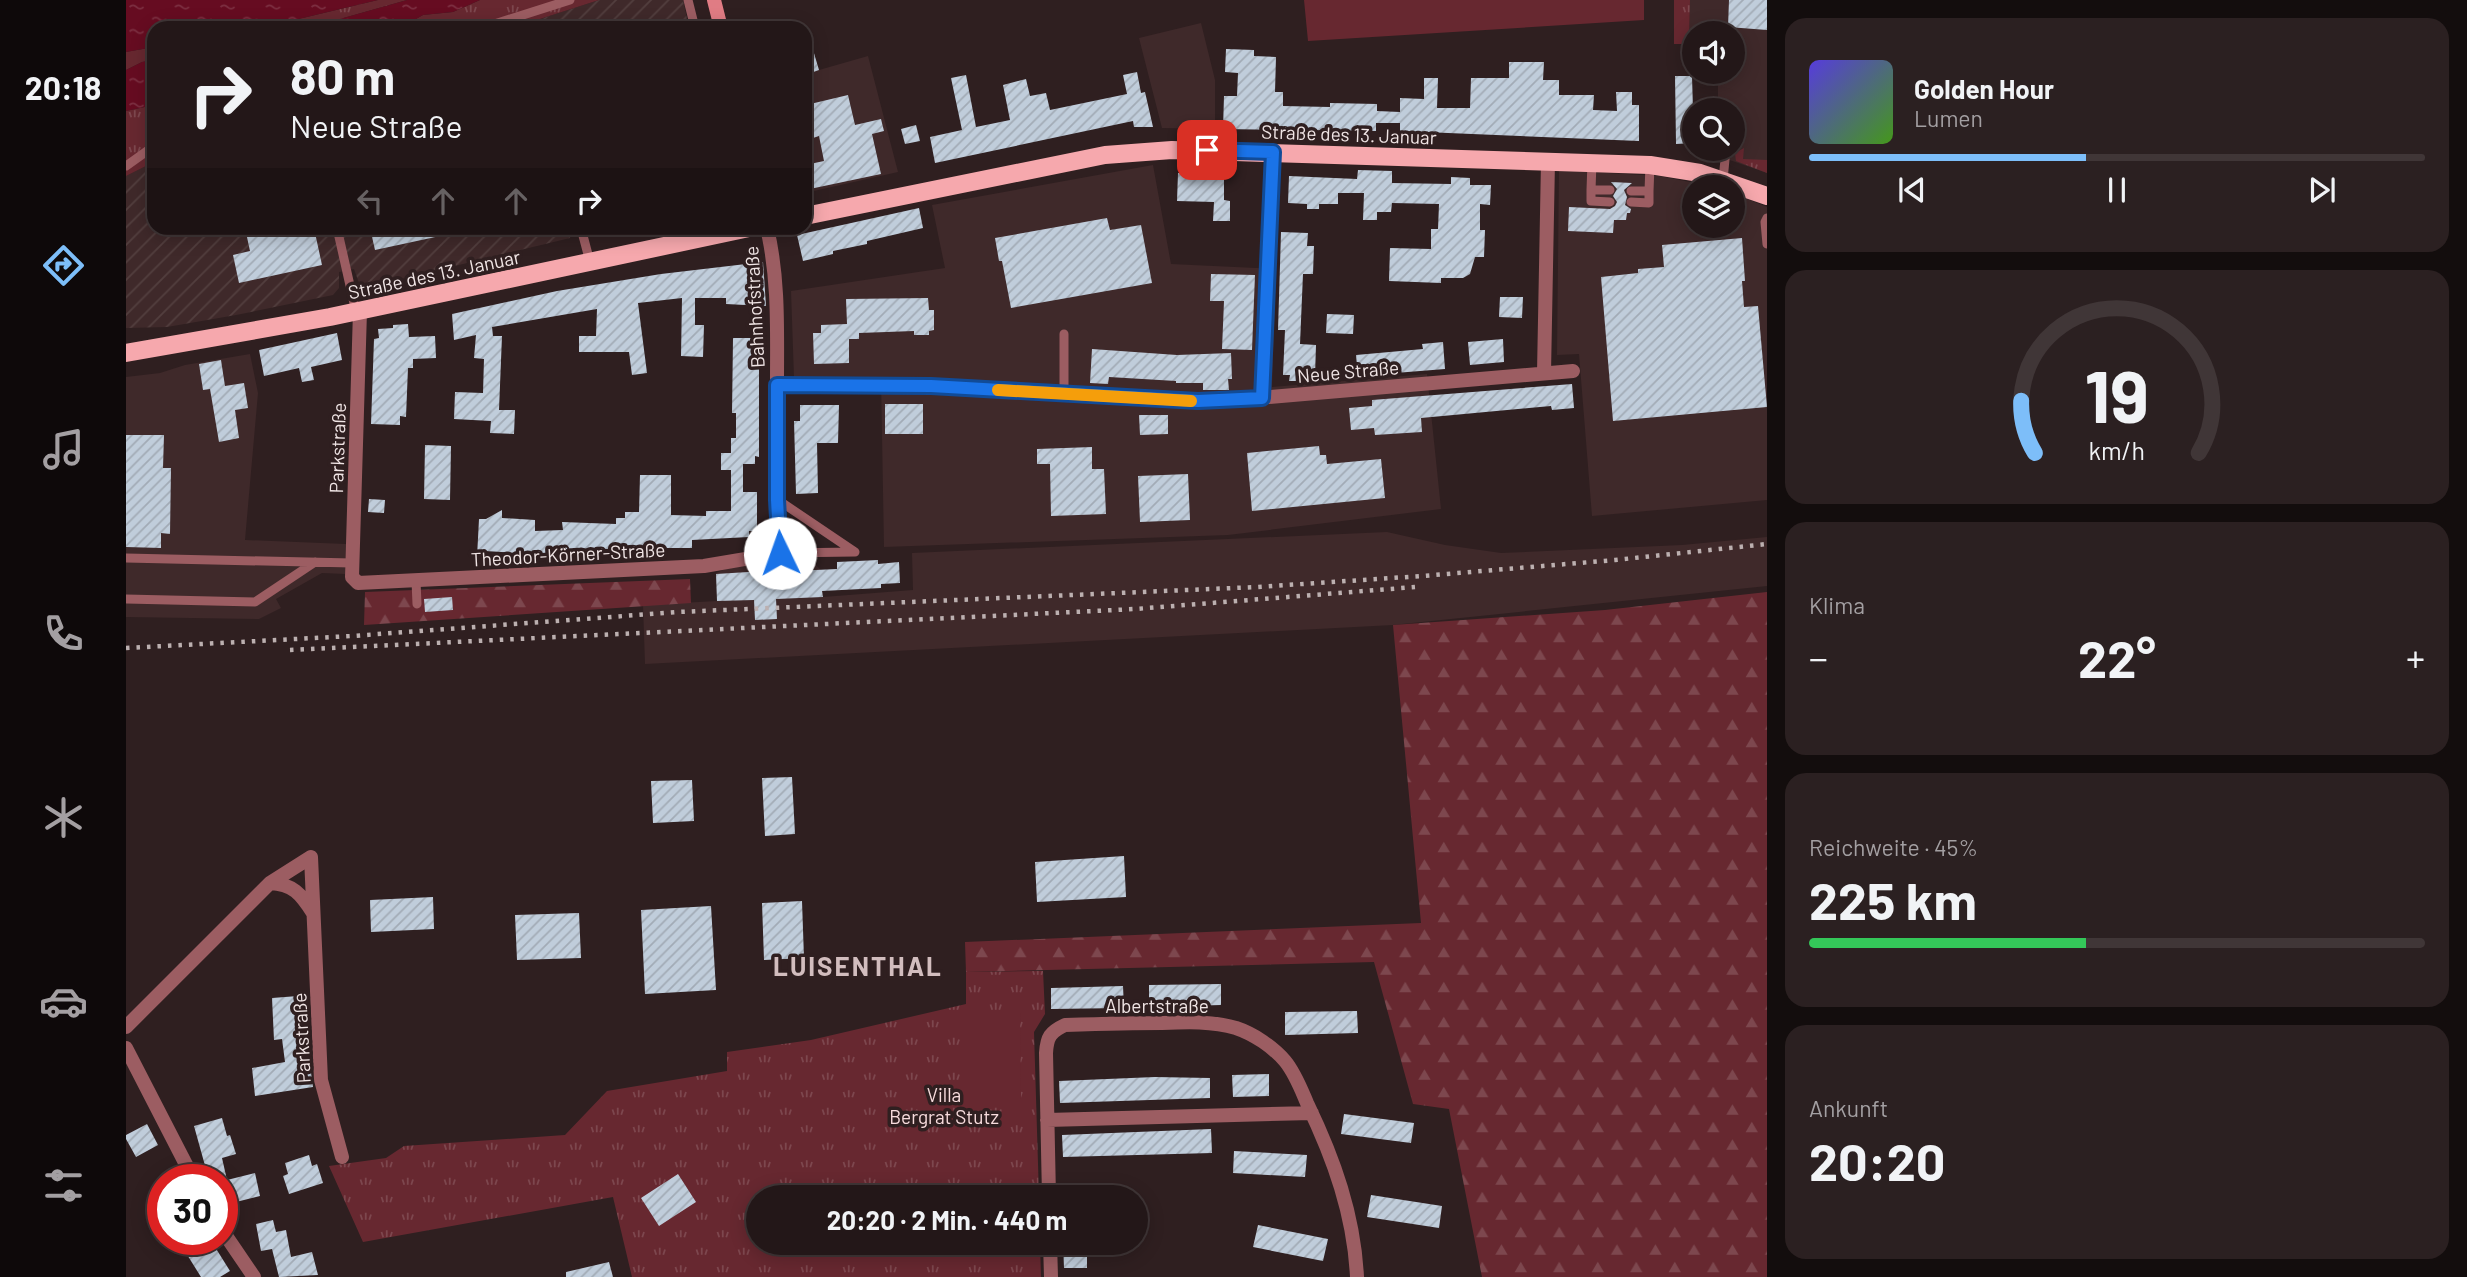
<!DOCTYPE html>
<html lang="de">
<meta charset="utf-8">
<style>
:root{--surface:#231718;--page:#2b2021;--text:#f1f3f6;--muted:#a39fa2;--line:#403637;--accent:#7dbef9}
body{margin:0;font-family:Barlow,sans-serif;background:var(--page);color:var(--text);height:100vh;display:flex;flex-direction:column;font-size:26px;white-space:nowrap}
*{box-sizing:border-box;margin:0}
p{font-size:23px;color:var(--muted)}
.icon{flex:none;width:38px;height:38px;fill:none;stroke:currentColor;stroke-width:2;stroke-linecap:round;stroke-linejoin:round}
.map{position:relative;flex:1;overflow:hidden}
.details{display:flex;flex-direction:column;gap:18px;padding:18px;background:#130d0d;width:700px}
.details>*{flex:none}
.top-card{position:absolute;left:21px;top:21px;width:665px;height:214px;border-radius:21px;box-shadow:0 4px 18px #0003,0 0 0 2px var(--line);background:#231718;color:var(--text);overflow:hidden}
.tools{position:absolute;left:1556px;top:21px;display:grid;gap:14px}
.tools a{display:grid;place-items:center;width:63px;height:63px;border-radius:50%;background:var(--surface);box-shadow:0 4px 18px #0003,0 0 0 2px var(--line);font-size:35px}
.speed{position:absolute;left:21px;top:1164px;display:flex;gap:14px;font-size:35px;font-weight:700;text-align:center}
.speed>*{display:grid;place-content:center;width:91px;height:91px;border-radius:50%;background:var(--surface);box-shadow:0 4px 18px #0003,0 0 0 2px var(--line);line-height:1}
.speed .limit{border:10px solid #d22;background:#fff;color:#111}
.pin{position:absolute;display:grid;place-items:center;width:60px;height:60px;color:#fff;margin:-30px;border-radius:14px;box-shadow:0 4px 10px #0006}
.me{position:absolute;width:77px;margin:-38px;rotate:357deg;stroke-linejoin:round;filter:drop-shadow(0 0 5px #0008)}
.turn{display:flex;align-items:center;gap:24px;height:147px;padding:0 28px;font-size:32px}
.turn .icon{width:91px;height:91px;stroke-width:2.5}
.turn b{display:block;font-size:49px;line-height:60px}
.lanes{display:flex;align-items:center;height:66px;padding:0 28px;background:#0003;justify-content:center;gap:35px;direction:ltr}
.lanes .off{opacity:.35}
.big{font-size:52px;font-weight:700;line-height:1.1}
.details .tile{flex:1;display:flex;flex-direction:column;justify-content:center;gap:10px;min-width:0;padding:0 24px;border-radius:21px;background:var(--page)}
.details .dial{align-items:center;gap:0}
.dial svg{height:182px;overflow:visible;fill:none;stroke:var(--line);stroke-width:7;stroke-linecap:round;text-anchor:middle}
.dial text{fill:var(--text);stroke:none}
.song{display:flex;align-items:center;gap:21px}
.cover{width:84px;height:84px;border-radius:10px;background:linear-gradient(135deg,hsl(250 70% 55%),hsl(100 70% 35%))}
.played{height:7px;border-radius:4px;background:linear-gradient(90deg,var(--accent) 45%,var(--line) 45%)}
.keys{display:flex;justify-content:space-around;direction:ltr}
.heat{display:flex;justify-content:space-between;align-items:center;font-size:38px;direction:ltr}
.charge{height:10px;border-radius:5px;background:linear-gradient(90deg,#34c759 45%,var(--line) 0)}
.trip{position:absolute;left:620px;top:1185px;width:402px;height:70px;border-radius:35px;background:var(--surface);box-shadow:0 4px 18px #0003,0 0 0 2px var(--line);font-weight:700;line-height:70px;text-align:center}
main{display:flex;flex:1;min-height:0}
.dock{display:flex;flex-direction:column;width:126px;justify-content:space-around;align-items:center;background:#0e090a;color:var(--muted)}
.dock .icon{width:49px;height:49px}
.dock .selected{color:var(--accent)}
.dock b{font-size:32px;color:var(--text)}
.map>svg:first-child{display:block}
.built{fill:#3f292a}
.industrial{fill:url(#industrial-furrows)}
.grass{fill:url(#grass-tufts)}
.forest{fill:url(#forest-firs)}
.garden{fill:#672830}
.water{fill:url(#water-ripples)}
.building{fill:url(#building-hatch)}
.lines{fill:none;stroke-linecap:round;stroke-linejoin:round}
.lane{stroke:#9c5d62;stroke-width:9}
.street{stroke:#9c5d62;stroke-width:14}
.secondary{stroke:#e07c84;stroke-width:14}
.primary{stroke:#f6a8ad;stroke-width:18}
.rail{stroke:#bcb0b0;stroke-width:4.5;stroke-dasharray:3.5 7;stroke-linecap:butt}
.route-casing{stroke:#114b97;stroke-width:18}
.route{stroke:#1a73e8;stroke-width:12}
.slow{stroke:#f59e0b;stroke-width:12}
.labels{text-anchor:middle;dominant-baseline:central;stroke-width:7;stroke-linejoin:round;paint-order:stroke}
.street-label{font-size:19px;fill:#f0e5e5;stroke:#2f1f20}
.park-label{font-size:19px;fill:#f8dcdd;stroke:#2f1f20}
.district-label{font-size:26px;font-weight:bold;letter-spacing:2px;fill:#d2bdbe;stroke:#2f1f20}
</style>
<main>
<nav class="dock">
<b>20:18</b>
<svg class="icon selected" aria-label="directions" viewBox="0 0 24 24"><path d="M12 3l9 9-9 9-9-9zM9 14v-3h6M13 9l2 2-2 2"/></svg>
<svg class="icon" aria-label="music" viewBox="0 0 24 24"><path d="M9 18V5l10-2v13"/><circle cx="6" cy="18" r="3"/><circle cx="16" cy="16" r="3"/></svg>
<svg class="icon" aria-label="phone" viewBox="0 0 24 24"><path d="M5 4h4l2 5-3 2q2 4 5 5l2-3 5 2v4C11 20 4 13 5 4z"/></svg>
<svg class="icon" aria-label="climate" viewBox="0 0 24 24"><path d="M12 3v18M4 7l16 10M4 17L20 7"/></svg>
<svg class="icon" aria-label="car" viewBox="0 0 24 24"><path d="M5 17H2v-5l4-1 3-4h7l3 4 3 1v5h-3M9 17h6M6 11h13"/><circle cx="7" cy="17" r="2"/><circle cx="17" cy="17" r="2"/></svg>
<svg class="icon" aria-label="filters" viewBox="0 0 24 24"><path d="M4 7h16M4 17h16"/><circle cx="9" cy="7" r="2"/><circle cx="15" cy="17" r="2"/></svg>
</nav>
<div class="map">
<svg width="1641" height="1277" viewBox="0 0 1641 1277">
<defs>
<pattern id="industrial-furrows" width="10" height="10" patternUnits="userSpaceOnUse" patternTransform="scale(1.75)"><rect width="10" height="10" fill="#3f292a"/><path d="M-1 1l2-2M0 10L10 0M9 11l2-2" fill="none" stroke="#523e3e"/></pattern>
<pattern id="grass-tufts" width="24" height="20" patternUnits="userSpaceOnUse" patternTransform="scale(1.75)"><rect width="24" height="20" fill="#672830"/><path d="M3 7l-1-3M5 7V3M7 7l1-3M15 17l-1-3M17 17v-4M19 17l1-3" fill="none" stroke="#7d474e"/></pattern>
<pattern id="forest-firs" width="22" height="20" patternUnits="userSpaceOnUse" patternTransform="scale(1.75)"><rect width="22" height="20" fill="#672830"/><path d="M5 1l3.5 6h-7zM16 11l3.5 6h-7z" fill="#7d474e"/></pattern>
<pattern id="water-ripples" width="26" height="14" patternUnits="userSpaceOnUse" patternTransform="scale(1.75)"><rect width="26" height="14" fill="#660c21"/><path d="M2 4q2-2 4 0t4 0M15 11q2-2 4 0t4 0" fill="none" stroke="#7c2f41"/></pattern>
<pattern id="building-hatch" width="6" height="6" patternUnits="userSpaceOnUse" patternTransform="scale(1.75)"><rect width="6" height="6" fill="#c0cddb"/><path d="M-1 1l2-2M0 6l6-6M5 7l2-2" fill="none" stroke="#a2abb6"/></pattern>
</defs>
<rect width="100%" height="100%" fill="#2f1f20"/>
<!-- built -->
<path class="built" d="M1564 0H1641V173L1592 156V149H1606V110H1592V75L1578 74 1579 72H1606V33H1568V44H1563Z
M1075 23 1089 80V129L1036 128 1013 38Z
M683 37 693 70 742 56 772 172 679 193V38Z
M1027 165 1045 264 1150 269 1146 387 1301 374 1315 509 1102 535 758 547 755 378H668L665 291 819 268 806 205Z
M1433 170 1533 176 1590 187H1568V226H1606L1607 193 1641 207V500L1466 516 1453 354 1431 355Z
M124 354 132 393 119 540 220 544 219 574 196 573 150 599 155 608 133 619 0 617V377L34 373 59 365Z
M1261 532 1319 545 1375 553 1556 545 1641 537V586L1267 625 519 664 517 605 591 601 590 573 599 569 640 562 688 563 695 570 697 597 787 590 786 553Z"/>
<!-- industrial -->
<path class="industrial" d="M473 0H557L563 28H386Z
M28 162V228H445L444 238 238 288 233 283 228 269 213 272V288L207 295 110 315 41 327 0 328V176Z"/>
<!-- grass -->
<path class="grass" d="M252 0H281L182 28H135Z
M354 0H473L386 28H274L297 15 327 12Z
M1548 0H1564L1563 44H1548Z
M28 47V60L16 62 0 70V52Z
M28 105V162L0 176V111Z
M1618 148 1617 159 1641 160V173L1610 161 1609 153Z
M917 971 919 1014 908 1032 913 1197H632V1242L914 1243 915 1277H506L487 1197 237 1242 203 1166 260 1158 278 1146 439 1135 481 1091 601 1071V1052L685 1040 840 1004V972Z"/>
<!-- forest -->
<path class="forest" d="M564 579 565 603 238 625 239 592Z
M1641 592V1277H1356L1323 1109 1287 1104 1248 962 840 972 839 942 1295 923 1267 625 1479 610Z"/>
<!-- garden -->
<path class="garden" d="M1178 0H1518V20L1182 41Z
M835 1013H894L895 1099H835Z"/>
<!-- water -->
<path class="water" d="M0 0H252L135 28H28V47L0 52Z
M281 0H354L327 12 297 15 274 28H182Z
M28 60V105L0 111V70L16 62Z"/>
<!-- building -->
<path class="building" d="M1603 0H1641V30L1602 27Z
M682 33 693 70 679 75V34Z
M1100 49 1128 50V56L1150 57 1149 92H1157V106L1204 107V103L1251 104V111L1274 112V98L1298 99V78H1312L1311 108H1344L1345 78H1383V62H1418L1417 80H1433V95H1468L1467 110 1491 111 1490 92H1506V105H1513V141L1274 131V123H1250V131L1097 129 1098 96H1111L1112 73 1099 72Z
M1011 72 1015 93 1019 92 1027 127H1008L1007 121 809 163 804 137 836 130 825 78 840 75 850 127 884 120 877 85 900 79 904 96 920 93 924 110 1001 94 997 75Z
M1549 76H1566L1568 143 1550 144Z
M722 95 729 125 755 119 758 131 746 134 755 174 679 190V165L698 161 693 136 687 138 680 105Z
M790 125 794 141 779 144 775 129Z
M1232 170 1266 171V183L1325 184V177L1344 178V185H1365L1364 205 1354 204V230H1359L1358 257H1349L1344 274 1337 278H1315V283L1263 281 1264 248 1305 249V229H1312L1313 204 1266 203 1265 212H1251V220H1237L1238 193H1212V204H1193V209H1181V204L1162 203 1163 176 1231 179Z
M1052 173 1098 174V200L1104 201V221H1087L1088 202 1051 201Z
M1485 182 1506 183 1498 190 1501 197 1499 205 1505 209 1504 213H1501L1500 220H1488L1487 233 1442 231 1443 207 1484 209 1489 206 1491 202 1487 196 1491 189Z
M793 208 797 228 741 241V244L707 251V254L677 261 671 235Z
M981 218 984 230 1015 225 1026 283 885 308 876 261H873L869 238Z
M119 228H188L196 265 113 283 107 255 124 251Z
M244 228H328V233L249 250Z
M1155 232 1182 233 1181 246H1188L1187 274H1177L1174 344 1190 345 1189 376H1181V381H1163L1164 375H1157L1159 330H1152Z
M1616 238 1619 281H1616L1618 307 1632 306 1641 407 1487 421 1475 277 1512 273V269L1538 267 1536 245Z
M637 262 640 306 600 304V298H569V325H578L577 357 555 356 556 298 512 303 521 373 506 375 503 352H453V336H470L471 309 366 327 367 336H376L373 410H389L388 434 364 433 365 421 328 419 329 392 357 393 358 359 348 358 350 335 328 340 326 314 431 291 535 274Z
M1085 274 1129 275 1126 350 1096 349 1098 301H1084Z
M1374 297H1397L1396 318 1373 317Z
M802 298 803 310H808V330L803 331V335H788V331L733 333V339H723V363L688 364 687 333H695V325L721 324 720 299Z
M1201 314 1228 315 1227 334 1200 333Z
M282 324 283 337 309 336 310 358 287 359V368H282L280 417 274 416V425L245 424 248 339 253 338 252 329 267 328V325Z
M211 333 216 360 185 367 188 380 176 382 173 368 138 376 133 350Z
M607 338H633V457L629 456V464H617V492H631V531H623V537L566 540V548H513V550L447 548 448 552 407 554 359 551 351 557 353 519H360L376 510V518L409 520V531L437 530 436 522 490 524V518H499V512H513L514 475H545V515L580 516V511H605V470H595V453H605V438H610V413H606Z
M1377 339 1378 362 1344 365 1342 342Z
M1317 342 1319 369 1232 376 1230 355 1297 349 1296 344Z
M966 349 1051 355 1105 353 1106 379H1102L1103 390H1077V383H1050V381L983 377 982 384 964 383Z
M95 360 99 386 118 383 122 408 109 410 113 438 93 442 84 389 77 390 73 364Z
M1446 384 1448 408 1426 410 1425 406 1403 408 1295 418 1296 432 1249 435 1248 428 1225 430 1223 408 1246 406V400Z
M759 404H797V434H759Z
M674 405H713L712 443H691L692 493 670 494 668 421H674Z
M1013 415H1042V434L1014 435Z
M0 435H38L37 468H45L44 534 35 533V548L0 547Z
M299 445 325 446 324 500 298 499Z
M1193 446 1194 455H1200L1201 464 1255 459 1259 498 1126 511 1121 453Z
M966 447V469H978L980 514 925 516 924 464H911V449Z
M1062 474 1064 520 1014 522 1012 476Z
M243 499 259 500 258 513 242 512Z
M752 560V564L773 562 774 583 755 584V588L696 591 697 597 650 599 651 619 629 620 628 600 591 601 590 574 640 571V565L658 562 668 561V571L711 569V562Z
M326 597 327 610 299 612 298 599Z
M666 777 669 834 639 836 636 778Z
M566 780 568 821 527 823 525 781Z
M998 856 1000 897 911 902 909 862Z
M307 897 308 929 245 932 244 900Z
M676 901 678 958 638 960 636 903Z
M585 906 590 990 519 994 515 910Z
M453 913 455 958 391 960 389 915Z
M1095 984V1005L1023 1007V985Z
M997 986 998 1008 925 1009V988Z
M172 996 176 1053H178L179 1058H183L187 1087 129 1096 126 1068 159 1062 156 1039 148 1040 146 998Z
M1231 1011 1232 1033 1159 1035V1012Z
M1143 1074V1096L1107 1097 1106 1075Z
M1029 1077 1084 1078V1098L934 1103 933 1081Z
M1218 1114 1288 1123 1285 1143 1215 1134Z
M96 1118 101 1136 104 1135 110 1154 96 1158 101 1180H83L68 1126Z
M21 1124 32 1145 10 1157 0 1139V1135Z
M1085 1129 1086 1153 937 1157 936 1135Z
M1108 1151 1181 1155 1179 1177 1107 1173Z
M183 1155 186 1166 191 1164 197 1183 163 1194 157 1176 162 1174 159 1163Z
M129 1173 134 1196 106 1203 101 1180Z
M552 1174 570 1202 533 1226 515 1198Z
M1245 1195 1316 1206 1313 1228 1241 1217Z
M147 1220 150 1232 160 1230 165 1257 186 1252 192 1275 153 1277 146 1249 135 1251 130 1224Z
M1132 1225 1202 1239 1197 1261 1127 1247Z
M84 1239 104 1271 94 1277H75L60 1253Z
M937 1242H961V1268H938Z
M483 1262 487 1277H440V1272Z"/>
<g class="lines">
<!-- lane -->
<path class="lane" d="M562 0 569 28
M356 28 444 0
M1466 162 1465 190H1484
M0 166 28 146
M1597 180 1600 149
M1465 190V201L1484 202
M1505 191H1523L1524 165
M1505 202 1523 203V191
M1641 218 1639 222 1641 244
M211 228 230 312
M455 228 464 262
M938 393V334
M652 500 729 552
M654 553 729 552
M0 558 226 563
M290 581 291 604
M0 599 129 602 189 562"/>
<!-- street -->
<path class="street" d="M234 311 226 577 232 583 578 566 654 553C651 496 651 439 651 382 651 330 653 279 641 228
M1418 373 1422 161
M651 385 805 386 1097 401 1447 371
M1136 398 1147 152
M144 883C167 884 175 894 187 913
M0 1027 144 883 185 857 195 1080 216 1157
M0 1048 68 1180
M921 1120 1186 1113
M923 1197 920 1053C921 1037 924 1032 939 1025 971 1024 1003 1023 1036 1023 1061 1022 1086 1021 1110 1028 1128 1034 1147 1047 1159 1061 1169 1073 1175 1089 1181 1103 1208 1159 1228 1215 1231 1277
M96 1230 128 1277
M924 1242 925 1277"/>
<!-- secondary -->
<path class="secondary" d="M588 0 595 28"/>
<!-- primary -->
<path class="primary" d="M679 216 979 155 1046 150 1524 165 1574 173 1641 196
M0 353 204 317 623 228"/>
<!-- rail -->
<path class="rail" d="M0 648 226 636 552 612 1131 587 1296 576 1489 560 1641 544
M164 650 1009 609 1289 587"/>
</g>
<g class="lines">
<!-- route casing -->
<g class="route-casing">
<path id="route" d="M654 553 651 500V385L805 386 1072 401 1136 398 1147 152 1081 150"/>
</g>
<!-- route -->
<use href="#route" class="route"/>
<!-- slow -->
<path class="slow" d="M872 390 1065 401"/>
</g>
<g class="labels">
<!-- street labels -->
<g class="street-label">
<text transform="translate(1223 134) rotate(2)">Straße des 13. Januar</text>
<text transform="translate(308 274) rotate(-12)">Straße des 13. Januar</text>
<text transform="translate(628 307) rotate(-93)">Bahnhofstraße</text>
<text transform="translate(1222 371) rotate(-5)">Neue Straße</text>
<text transform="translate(211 448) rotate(-88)">Parkstraße</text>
<text transform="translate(442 554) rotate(-3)">Theodor-Körner-Straße</text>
<text x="1031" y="1005">Albertstraße</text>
<text transform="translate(175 1038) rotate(-93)">Parkstraße</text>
</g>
<!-- park labels -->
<g class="park-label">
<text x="818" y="1094">Villa<tspan x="818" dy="22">Bergrat Stutz</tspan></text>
</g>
<!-- district labels -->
<g class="district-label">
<text x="732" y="965">LUISENTHAL</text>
</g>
</g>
</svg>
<div class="tools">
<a><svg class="icon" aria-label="sound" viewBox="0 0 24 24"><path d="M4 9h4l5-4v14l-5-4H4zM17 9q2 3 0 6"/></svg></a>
<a><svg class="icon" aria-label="search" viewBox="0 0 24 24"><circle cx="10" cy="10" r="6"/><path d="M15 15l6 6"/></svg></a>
<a><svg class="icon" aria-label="layers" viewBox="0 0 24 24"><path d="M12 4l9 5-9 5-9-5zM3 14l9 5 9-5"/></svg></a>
</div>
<div class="speed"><div class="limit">30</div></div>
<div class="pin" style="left:1081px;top:150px;background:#d93025"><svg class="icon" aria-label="arrive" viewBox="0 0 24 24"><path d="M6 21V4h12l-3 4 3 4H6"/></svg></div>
<svg class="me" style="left:654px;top:553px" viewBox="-20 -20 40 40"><circle r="19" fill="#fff"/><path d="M0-13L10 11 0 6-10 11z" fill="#1a73e8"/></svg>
<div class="trip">20:20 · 2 Min. · 440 m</div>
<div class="top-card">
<div class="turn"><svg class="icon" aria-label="right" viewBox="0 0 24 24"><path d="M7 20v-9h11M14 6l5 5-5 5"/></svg><div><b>80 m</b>Neue Straße</div></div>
<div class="lanes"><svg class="icon off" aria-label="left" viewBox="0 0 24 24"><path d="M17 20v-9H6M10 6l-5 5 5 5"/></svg><svg class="icon off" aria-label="ahead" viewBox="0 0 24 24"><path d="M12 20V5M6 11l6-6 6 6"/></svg><svg class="icon off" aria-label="ahead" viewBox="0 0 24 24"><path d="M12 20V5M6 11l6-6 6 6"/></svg><svg class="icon" aria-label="right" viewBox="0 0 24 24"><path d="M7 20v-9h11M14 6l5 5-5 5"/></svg></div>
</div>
</div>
<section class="details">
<div class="tile">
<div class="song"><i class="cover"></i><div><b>Golden Hour</b><p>Lumen</p></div></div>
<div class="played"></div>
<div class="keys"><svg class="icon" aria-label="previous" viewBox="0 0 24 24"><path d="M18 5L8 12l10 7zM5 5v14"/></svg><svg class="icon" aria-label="pause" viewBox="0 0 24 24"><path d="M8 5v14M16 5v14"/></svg><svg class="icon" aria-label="next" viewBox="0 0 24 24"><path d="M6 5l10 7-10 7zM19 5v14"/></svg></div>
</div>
<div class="tile dial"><svg viewBox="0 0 100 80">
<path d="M14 69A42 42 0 1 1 86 69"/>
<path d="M14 69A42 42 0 0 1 8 46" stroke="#7dbef9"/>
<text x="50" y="56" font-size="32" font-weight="700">19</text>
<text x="50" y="72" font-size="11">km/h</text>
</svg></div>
<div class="tile"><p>Klima</p>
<div class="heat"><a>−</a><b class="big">22°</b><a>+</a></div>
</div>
<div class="tile"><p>Reichweite · 45%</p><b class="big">225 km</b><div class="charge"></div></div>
<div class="tile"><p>Ankunft</p><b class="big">20:20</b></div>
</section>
</main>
